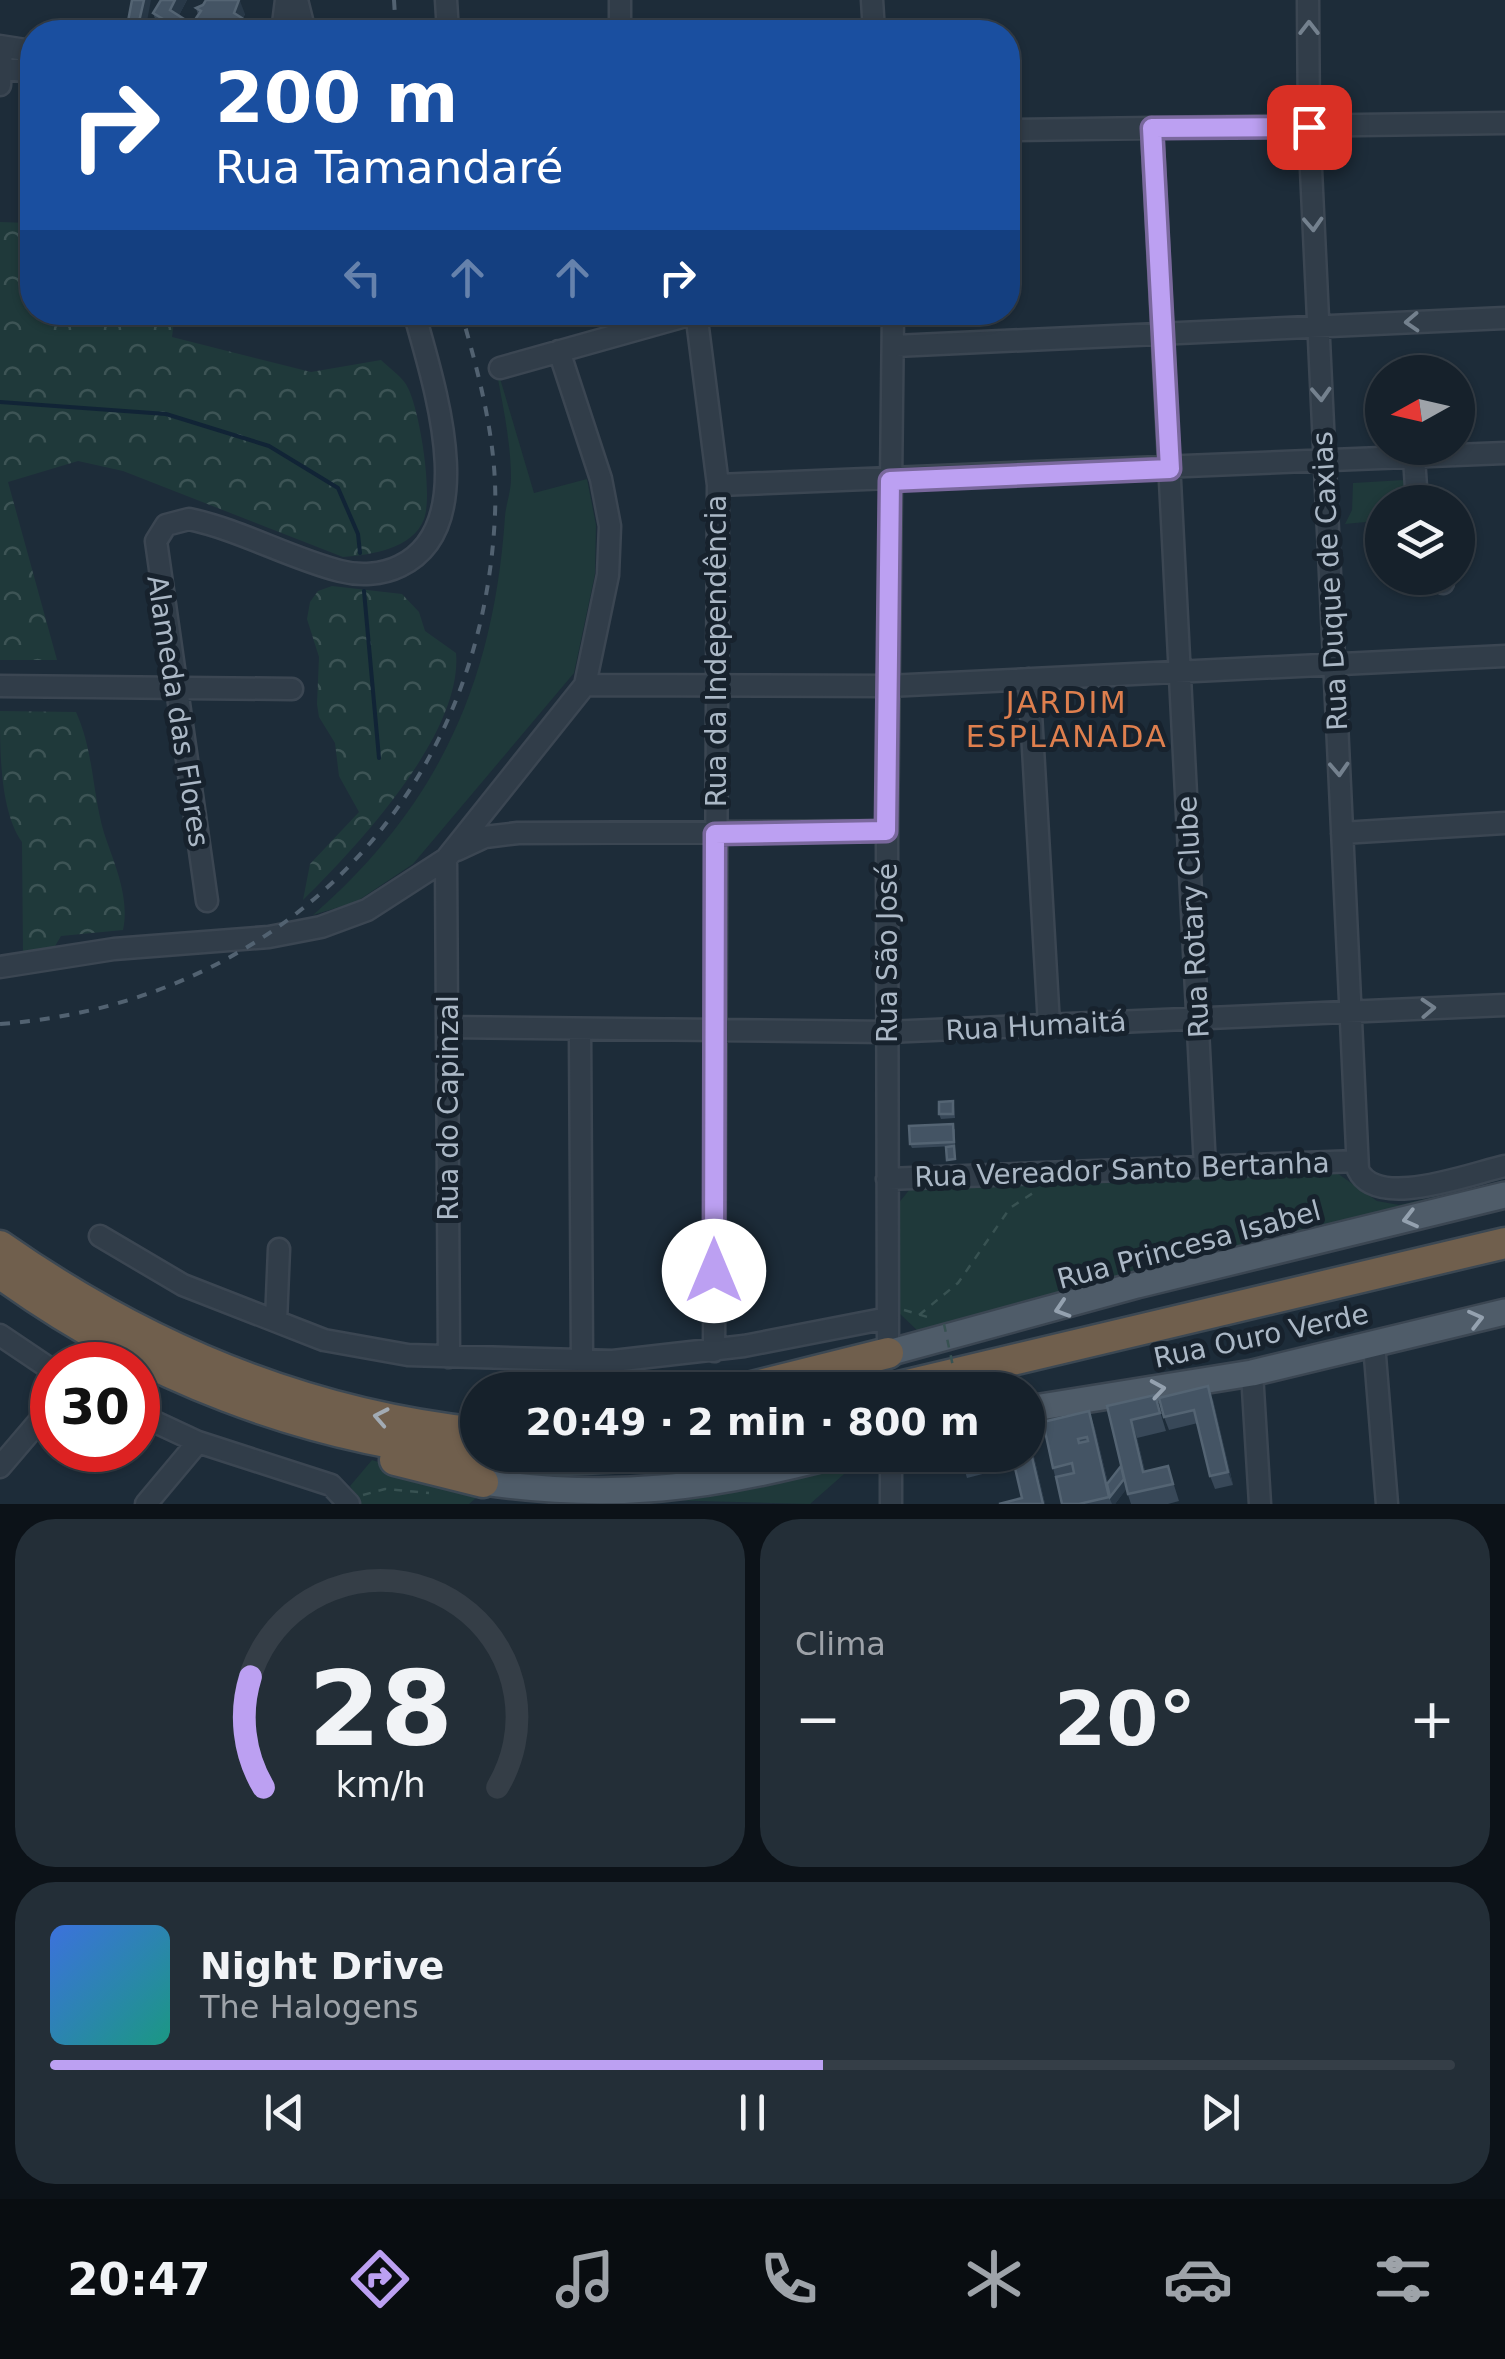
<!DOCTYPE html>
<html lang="pt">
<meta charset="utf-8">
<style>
:root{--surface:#16212b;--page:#232e37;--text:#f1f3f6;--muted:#9ea3a9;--line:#353e47;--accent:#bca0f2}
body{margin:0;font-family:"DejaVu Sans",sans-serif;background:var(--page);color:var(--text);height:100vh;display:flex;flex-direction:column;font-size:38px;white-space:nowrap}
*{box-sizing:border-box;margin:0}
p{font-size:32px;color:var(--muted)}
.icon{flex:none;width:55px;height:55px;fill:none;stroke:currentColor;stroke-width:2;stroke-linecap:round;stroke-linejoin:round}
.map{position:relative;height:1504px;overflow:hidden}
.side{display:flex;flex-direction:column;gap:15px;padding:15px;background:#0c1218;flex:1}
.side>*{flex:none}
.guide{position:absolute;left:20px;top:20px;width:1000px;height:305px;border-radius:40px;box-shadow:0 2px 8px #0004,0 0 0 2px var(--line);background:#1a4fa0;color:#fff;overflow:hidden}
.needle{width:65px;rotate:262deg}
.tools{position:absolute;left:1365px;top:355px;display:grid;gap:20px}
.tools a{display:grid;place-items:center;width:110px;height:110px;border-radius:50%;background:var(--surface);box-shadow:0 2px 8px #0004,0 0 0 2px var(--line);font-size:50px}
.speed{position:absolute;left:30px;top:1342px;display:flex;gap:20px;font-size:50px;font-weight:700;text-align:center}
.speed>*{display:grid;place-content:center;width:130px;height:130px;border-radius:50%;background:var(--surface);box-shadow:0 2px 8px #0004,0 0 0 2px var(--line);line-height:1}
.speed .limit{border:15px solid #d22;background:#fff;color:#111}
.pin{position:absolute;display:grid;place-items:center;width:85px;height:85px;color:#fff;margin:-42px;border-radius:20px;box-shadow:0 5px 15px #0006}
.me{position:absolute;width:110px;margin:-55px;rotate:0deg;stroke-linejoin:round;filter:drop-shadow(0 0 8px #0008)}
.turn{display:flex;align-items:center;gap:35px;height:210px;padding:0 30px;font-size:45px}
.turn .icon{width:130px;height:130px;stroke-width:2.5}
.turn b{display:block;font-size:70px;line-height:85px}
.lanes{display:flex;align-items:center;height:95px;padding:0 30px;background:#0003;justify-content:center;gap:50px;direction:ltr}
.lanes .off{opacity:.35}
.big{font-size:75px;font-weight:700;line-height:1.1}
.side .tile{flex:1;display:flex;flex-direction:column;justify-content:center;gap:15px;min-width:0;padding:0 35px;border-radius:40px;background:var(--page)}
.side .dial{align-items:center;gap:0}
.dial svg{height:260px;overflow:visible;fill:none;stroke:var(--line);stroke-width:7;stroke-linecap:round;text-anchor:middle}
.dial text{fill:var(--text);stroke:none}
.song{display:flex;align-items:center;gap:30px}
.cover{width:120px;height:120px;border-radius:15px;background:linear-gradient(135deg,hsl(220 70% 55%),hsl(170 70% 35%))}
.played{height:10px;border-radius:5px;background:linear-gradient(90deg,var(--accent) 55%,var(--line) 55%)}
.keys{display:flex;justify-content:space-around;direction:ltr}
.heat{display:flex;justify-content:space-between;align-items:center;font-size:55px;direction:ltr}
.side .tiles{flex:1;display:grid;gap:15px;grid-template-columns:1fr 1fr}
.tile:last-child{grid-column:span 2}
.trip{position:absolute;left:460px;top:1372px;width:585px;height:100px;border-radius:50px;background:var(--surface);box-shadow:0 2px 8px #0004,0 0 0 2px var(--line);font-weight:700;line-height:100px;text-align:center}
.tab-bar{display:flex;height:160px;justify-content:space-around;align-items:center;background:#090d11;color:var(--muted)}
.tab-bar .icon{width:70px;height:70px}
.tab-bar .active{color:var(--accent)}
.tab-bar b{font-size:45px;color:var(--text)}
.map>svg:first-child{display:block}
.green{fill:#1f393a}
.forest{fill:url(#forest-crowns)}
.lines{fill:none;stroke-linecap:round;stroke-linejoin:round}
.stream{stroke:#112436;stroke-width:4}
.minor-casing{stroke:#3b4652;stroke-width:25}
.major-casing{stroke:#3b4652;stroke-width:30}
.highway-casing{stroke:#3c4853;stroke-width:35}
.path{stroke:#385252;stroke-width:2.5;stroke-dasharray:8 8;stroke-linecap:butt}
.minor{stroke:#313d49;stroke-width:20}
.major{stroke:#4f5c69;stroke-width:25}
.highway{stroke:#705f4d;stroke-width:30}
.rail{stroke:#526271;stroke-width:4;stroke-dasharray:10 10;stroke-linecap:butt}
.path-bridge{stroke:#385252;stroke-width:2.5;stroke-dasharray:8 8;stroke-linecap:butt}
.wall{fill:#384858}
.shaded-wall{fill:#283847}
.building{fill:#445464;stroke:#546473;stroke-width:2.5;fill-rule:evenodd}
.oneway{stroke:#74818e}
.oneway2{stroke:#94a1af}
.oneway3{stroke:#a2abb4}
.route-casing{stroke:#7a689d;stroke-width:25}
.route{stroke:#bca0f2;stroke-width:18}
.labels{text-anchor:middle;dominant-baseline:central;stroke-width:10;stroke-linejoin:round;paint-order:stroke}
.street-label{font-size:28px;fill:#abb8c6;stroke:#17222d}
.neighbourhood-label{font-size:30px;letter-spacing:2.5px;fill:#de7f4e;stroke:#17222d}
</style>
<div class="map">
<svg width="1505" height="1504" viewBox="0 0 1505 1504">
<defs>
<pattern id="forest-crowns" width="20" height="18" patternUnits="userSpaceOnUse" patternTransform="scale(2.5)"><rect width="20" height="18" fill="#1f393a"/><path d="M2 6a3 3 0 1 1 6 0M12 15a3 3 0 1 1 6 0" fill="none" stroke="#3d5455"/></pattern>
</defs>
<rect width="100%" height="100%" fill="#1d2c39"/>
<!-- green -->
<path class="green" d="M494 358 534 493 587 479 596 525 595 574 574 673 413 864 356 902 313 915C439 805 494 681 505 516 506 504 511 491 511 479 511 439 501 397 494 358Z
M1404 480 1405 491 1394 502H1382V515L1376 521 1345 524 1352 510 1353 483Z
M1337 1173 1377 1201 1399 1205 1505 1181V1187L920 1333 899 1313 897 1205 910 1189Z
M372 1460 481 1494 469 1504H361L350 1486Z
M860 1460 810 1504 661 1500 726 1491Z"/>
<!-- forest -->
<path class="forest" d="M0 222 28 223 32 312 175 313 172 337 311 372 381 360C389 368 404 378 408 388 420 412 433 494 424 519 413 549 370 555 343 557L123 471 78 461 8 482 57 660H0Z
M332 586 402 594 419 612 425 631 456 653C463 733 358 846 303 900L310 864 359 812 339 776 335 743 319 717 317 704 319 657 307 619 310 602 318 591Z
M0 711 76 712C94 752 92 792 104 833 114 863 130 897 123 930L61 936 55 946 23 952 22 842C0 811 0 752 0 711Z"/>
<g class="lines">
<!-- stream -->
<path class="stream" d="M0 402 166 414 269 446 338 488 358 534 360 553
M364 591 379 758"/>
<!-- minor casing -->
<g class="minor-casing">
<path id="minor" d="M297 0 305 32
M446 0 448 32
M620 0V32
M872 0 874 32
M1308 0 1309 127 1358 1170C1377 1210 1469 1174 1505 1166
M282 32 286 0
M0 46 32 51
M0 68 32 72
M0 85 2 47
M1152 128 1205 1167
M1008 130 1505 123
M696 312 718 485 714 1351
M895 346 1505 318
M500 368 696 313
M1414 458 1417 502
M718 485 1505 453
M1437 578 1443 583
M1029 679 1049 1025
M585 685 888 686 1505 656
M0 686 292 689
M1342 833 1505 823
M457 850 485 837 518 833 887 831
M446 859 449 1357
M207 901 156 541 166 525 189 519C241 530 289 558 340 571 359 576 382 575 400 566 483 526 432 379 414 312
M0 967 114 949 269 937 321 927 367 910 446 859 585 685 608 575 610 526 601 479 559 351
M447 1027 887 1032 1505 1005
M580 1030 582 1361
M887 1179 1357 1161
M100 1236 183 1285 324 1340 408 1355 613 1361 744 1346 888 1318
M276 1321 279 1249
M0 1335 52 1370
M1374 1344 1387 1504
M888 1353 887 831 893 312
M1252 1373 1260 1504
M138 1414 198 1442 331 1485 349 1504
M0 1467 52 1406
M146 1504 198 1442
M891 1504V1455"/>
</g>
<!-- major casing -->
<g class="major-casing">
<path id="major" d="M888 1353 1137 1285 1505 1195
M1028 1409 1252 1373 1505 1312
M483 1482C615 1501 709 1488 836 1455"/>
</g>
<!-- highway casing -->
<g class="highway-casing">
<path id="highway" d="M0 1246C144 1347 301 1414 478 1433
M0 1273C140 1375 305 1439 478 1455
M740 1390 888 1353
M886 1390 1505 1243
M479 1455 558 1459 650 1455
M395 1460 483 1482"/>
</g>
<!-- path -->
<path class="path" d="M904 1310 934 1319
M919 1315 958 1283 1010 1208 1036 1191
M1028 1431 1045 1428
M909 1468 922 1455
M363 1495 385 1489 429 1493"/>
<!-- minor -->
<use href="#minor" class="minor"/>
<!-- major -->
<use href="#major" class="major"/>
<!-- highway -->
<use href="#highway" class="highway"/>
<!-- rail -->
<path class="rail" d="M394 0 396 32
M0 1024C281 1003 483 796 495 514 498 445 480 378 461 312"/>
<!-- path-bridge -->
<path class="path-bridge" d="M944 1324 958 1390"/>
</g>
<!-- wall -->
<path class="wall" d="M161 0H187L179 15 192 24 198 15 196 8 245 14 242 20 247 31 246 32H126L146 27 167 32 158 27 153 13Z
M954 1105 955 1118 941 1119 939 1114Z
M955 1129V1146L912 1148 910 1144Z
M1155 1395 1166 1431 1137 1438 1145 1471 1168 1466 1179 1501 1168 1504H1131L1126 1489 1115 1504H1062L1053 1468 1089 1411 1095 1429 1108 1483 1121 1466 1107 1406Z
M1213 1400 1233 1485 1215 1489 1210 1476 1198 1423 1169 1430 1164 1417Z
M1031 1444 1045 1504H999L1022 1498 1014 1466 967 1478 960 1455H1028Z"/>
<!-- shaded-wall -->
<path class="shaded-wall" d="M144 0H151L145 32 138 26Z
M175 0H187L175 23 170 10Z
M240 1 245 14 242 20 246 32H240L234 13Z
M192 24 195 32H185Z
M1208 1386 1213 1400 1233 1485 1228 1472Z
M1089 1411 1095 1429 1111 1496 1125 1474 1128 1487 1115 1504H1112L1109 1497Z
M1131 1420 1137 1438 1149 1489 1143 1472Z
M1028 1435 1031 1444 1045 1504H1043Z"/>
<!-- building -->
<path class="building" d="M132 0H144L138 26 170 32H126Z
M161 0H175L170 10 192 24 201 11 196 8 203 5 206 0H239L234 13 242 18 237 25 213 27 208 32H204L192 24 185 32 153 13Z
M953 1101V1114H939V1102Z
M953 1124 954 1142 910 1144 909 1126Z
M954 1146 955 1159 947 1160 946 1147Z
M1208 1386 1228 1472 1210 1476 1194 1410 1164 1417 1159 1398Z
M1155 1395 1160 1413 1131 1420 1143 1472 1168 1466 1173 1484 1128 1494 1107 1406Z
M1089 1411 1109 1497 1079 1504H1062L1056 1477 1074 1473 1072 1463 1053 1468 1043 1422ZM1087 1437 1088 1441 1079 1443 1078 1439Z
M1028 1440 1043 1504H999L1022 1498 1012 1455H1028Z
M960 1455H982L961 1460Z
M1121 1466 1124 1479 1110 1497 1107 1484Z"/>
<!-- one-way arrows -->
<defs><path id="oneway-chevron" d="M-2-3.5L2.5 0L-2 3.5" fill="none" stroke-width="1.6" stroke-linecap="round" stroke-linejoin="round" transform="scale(2.5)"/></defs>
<g class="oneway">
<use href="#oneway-chevron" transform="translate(1309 28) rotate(-90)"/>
<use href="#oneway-chevron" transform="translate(1313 224) rotate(87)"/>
<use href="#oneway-chevron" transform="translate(1412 322) rotate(177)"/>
<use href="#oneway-chevron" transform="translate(1321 394) rotate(87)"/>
<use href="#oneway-chevron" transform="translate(1339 769) rotate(87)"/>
<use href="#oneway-chevron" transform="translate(1428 1008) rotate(-3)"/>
</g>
<g class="oneway2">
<use href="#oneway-chevron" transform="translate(1410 1219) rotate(166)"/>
<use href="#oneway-chevron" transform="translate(1062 1309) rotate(162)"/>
<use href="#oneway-chevron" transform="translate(1476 1319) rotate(-14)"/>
<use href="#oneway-chevron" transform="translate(1158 1389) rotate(-9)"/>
</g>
<use class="oneway3" href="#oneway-chevron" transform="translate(381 1417) rotate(-169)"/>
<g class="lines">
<!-- route casing -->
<g class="route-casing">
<path id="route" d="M714 1271 715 834 886 831 890 481 1170 469 1152 128 1309 127"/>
</g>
<!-- route -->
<use href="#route" class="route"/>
</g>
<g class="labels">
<!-- street labels -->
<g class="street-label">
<text transform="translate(1330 581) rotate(-93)">Rua Duque de Caxias</text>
<text transform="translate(716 651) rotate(-90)">Rua da Independência</text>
<text transform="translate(178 711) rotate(81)">Alameda das Flores</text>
<text transform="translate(1193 917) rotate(-93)">Rua Rotary Clube</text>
<text transform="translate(887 953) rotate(-90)">Rua São José</text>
<text transform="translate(1036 1026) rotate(-3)">Rua Humaitá</text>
<text transform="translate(448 1108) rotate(-90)">Rua do Capinzal</text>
<text transform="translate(1122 1170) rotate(-2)">Rua Vereador Santo Bertanha</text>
<text transform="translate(1189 1245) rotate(-15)">Rua Princesa Isabel</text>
<text transform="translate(1261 1336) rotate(-12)">Rua Ouro Verde</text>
</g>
<!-- neighbourhood labels -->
<g class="neighbourhood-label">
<text x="1067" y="702">JARDIM<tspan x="1067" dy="34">ESPLANADA</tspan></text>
</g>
</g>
</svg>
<div class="tools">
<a><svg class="needle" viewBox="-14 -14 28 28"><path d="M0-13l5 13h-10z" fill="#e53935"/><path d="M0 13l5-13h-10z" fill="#9ea3a9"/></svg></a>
<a><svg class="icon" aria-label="layers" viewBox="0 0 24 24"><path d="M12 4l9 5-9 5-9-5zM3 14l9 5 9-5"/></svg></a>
</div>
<div class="speed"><div class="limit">30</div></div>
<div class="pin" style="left:1309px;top:127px;background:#d93025"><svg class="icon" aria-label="arrive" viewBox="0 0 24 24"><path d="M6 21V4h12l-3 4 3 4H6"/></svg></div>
<svg class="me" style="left:714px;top:1271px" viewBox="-20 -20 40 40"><circle r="19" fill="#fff"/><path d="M0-13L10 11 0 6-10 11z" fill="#bca0f2"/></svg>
<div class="trip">20:49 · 2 min · 800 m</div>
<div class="guide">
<div class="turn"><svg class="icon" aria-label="right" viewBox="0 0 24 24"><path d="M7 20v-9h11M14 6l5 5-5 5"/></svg><div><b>200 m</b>Rua Tamandaré</div></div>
<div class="lanes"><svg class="icon off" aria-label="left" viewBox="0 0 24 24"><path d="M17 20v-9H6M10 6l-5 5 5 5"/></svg><svg class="icon off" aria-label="ahead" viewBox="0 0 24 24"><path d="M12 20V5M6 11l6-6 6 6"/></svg><svg class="icon off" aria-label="ahead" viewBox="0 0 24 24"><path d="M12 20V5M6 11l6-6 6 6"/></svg><svg class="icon" aria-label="right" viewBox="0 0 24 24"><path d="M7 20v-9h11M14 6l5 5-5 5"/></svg></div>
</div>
</div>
<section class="side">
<div class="tiles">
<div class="tile dial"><svg viewBox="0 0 100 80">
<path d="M14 69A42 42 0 1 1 86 69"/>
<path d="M14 69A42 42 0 0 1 10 35" stroke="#bca0f2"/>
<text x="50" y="56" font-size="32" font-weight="700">28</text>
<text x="50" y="72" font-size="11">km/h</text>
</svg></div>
<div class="tile"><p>Clima</p>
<div class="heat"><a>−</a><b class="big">20°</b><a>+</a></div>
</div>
<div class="tile">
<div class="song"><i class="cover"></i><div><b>Night Drive</b><p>The Halogens</p></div></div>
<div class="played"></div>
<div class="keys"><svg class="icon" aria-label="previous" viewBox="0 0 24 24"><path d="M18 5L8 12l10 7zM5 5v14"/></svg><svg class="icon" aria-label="pause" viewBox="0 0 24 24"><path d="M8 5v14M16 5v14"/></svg><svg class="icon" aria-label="next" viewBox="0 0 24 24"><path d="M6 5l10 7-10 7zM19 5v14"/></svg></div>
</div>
</div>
</section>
<nav class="tab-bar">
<b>20:47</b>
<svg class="icon active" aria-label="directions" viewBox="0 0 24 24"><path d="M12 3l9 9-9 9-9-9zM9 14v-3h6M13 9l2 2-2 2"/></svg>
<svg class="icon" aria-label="music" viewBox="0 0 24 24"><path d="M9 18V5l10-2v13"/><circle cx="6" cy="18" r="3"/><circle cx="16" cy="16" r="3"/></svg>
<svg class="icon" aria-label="phone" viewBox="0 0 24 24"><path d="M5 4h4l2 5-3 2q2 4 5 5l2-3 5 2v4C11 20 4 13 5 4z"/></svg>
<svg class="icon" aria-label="climate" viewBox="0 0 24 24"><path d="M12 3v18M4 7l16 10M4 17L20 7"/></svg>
<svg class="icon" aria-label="car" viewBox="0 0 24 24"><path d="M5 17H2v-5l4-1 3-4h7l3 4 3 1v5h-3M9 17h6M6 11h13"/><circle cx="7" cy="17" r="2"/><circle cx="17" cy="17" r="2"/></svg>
<svg class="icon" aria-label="filters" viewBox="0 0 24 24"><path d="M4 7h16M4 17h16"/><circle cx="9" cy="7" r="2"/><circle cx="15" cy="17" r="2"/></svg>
</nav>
